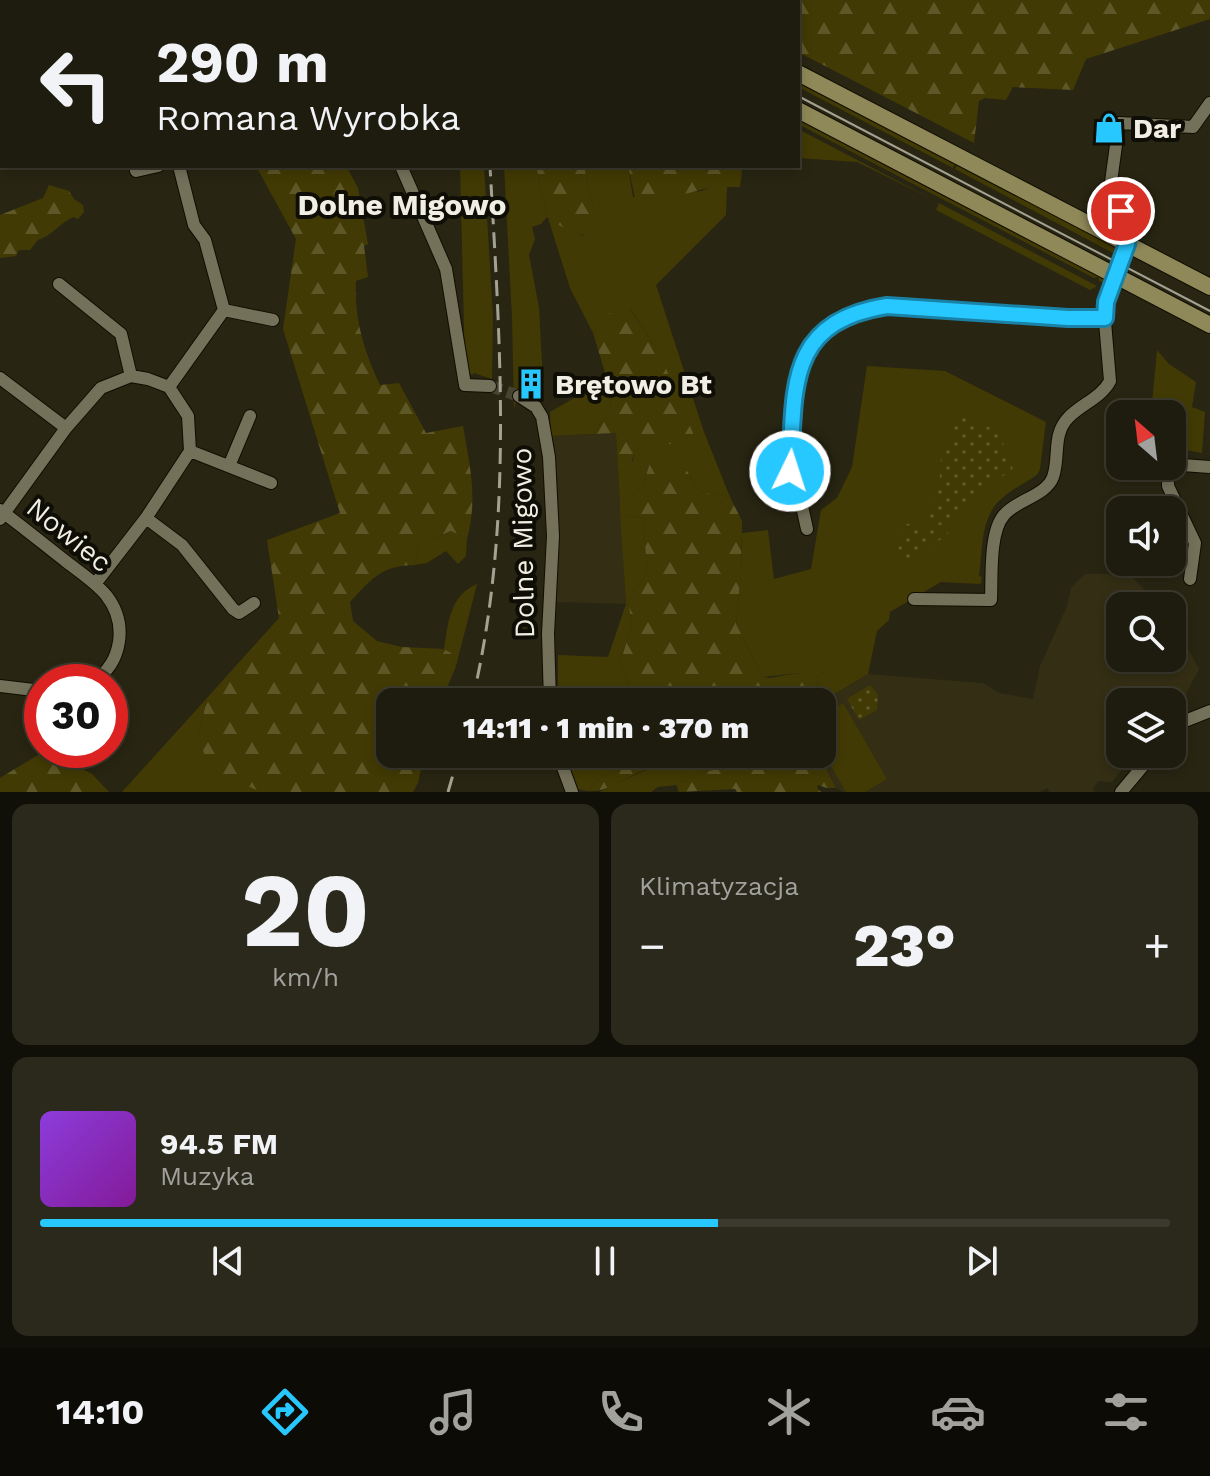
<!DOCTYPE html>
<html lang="pl">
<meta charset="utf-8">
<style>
:root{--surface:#1e1c0e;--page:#2b291c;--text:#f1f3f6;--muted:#a1a19e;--line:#3c3a2e;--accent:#27c8ff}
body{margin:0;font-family:"Work Sans",sans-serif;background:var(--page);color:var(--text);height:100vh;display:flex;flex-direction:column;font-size:30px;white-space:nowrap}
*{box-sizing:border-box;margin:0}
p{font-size:26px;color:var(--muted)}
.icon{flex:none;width:44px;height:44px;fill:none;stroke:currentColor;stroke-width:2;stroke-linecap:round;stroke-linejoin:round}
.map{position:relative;height:792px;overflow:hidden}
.sheet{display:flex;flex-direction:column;gap:12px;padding:12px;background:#100f08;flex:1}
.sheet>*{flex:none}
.hud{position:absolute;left:0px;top:0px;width:800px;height:168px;box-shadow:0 4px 12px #0003,0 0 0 2px var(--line);background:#1e1c0e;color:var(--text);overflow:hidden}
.needle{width:52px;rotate:332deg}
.fabs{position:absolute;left:1106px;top:400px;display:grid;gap:16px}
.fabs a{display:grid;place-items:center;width:80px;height:80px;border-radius:16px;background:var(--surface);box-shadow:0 4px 12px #0003,0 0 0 2px var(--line);font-size:40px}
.speed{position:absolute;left:24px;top:664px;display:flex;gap:16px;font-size:40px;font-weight:700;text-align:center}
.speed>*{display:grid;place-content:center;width:104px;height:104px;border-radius:50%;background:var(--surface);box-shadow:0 4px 12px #0003,0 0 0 2px var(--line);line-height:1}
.speed .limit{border:12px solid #d22;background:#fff;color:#111}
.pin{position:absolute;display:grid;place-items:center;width:68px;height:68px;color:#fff;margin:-34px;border:4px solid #fff;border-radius:50%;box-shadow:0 2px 8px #0007}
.me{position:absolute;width:88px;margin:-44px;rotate:4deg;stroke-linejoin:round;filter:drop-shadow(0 0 6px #0008)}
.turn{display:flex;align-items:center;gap:28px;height:168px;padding:0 24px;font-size:36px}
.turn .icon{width:104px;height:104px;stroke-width:2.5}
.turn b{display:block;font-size:56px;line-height:68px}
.big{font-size:60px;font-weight:800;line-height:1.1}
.sheet .card{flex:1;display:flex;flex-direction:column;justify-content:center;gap:12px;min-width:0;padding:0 28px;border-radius:16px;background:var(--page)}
.sheet .dial{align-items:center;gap:0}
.dial b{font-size:104px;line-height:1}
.song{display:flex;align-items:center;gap:24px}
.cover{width:96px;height:96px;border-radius:12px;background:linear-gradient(135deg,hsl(270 70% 55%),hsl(290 70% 35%))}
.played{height:8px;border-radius:4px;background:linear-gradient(90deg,var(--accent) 60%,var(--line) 60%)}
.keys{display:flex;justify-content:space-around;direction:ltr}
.heat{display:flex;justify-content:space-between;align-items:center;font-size:44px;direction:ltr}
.sheet .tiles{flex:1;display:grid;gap:12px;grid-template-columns:1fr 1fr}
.card:last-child{grid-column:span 2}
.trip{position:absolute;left:376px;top:688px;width:460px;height:80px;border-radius:16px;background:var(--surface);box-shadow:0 4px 12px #0003,0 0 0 2px var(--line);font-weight:800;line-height:80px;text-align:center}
.menu{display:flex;height:128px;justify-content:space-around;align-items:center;background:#0c0b06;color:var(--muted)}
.menu .icon{width:56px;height:56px}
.menu .active{color:var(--accent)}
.menu b{font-size:36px;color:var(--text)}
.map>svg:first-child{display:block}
.built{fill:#332e14}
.green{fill:#423a04}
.forest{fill:url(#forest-firs)}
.park{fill:url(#park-dots)}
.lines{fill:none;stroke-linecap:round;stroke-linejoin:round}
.minor-tunnel{stroke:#464331;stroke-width:12;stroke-dasharray:12 6;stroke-linecap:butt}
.minor-casing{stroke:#110e01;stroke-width:14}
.secondary-casing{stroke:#110e01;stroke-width:18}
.minor{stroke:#74715b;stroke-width:12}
.secondary{stroke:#8f8858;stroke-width:16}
.tram{stroke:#a4a293;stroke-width:2}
.rail{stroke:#a4a293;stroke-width:3;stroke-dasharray:16 8;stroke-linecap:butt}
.route-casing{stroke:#1982a6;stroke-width:20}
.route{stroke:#27c8ff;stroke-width:14}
.labels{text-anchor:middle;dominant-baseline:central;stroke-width:8;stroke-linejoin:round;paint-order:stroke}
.poi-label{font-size:28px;font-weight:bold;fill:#f1efe3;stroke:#0f0e06;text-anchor:start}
.street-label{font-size:28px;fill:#f1efe3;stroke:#0f0e06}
.neighbourhood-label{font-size:30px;font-weight:bold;fill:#f1efe3;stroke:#0f0e06}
</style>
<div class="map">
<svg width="1210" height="792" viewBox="0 0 1210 792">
<defs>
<pattern id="forest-firs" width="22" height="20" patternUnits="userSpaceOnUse" patternTransform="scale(2)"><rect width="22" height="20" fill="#423a04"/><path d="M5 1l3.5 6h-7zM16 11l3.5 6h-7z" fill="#5e5728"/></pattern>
<pattern id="park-dots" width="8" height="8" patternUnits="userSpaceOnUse" patternTransform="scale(2)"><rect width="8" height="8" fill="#423a04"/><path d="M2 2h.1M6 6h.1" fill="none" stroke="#5e5728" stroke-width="1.8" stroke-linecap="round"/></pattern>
</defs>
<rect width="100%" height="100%" fill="#282512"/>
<!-- built -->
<path class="built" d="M616 433 626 604 556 602 559 510 556 499 551 436Z
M1085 574H1129L1161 606H1120V658H1172V620L1199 669 1177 711 1172 717V702H1120V754H1134L1112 782 1099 781 1093 788 1094 792H1050L1047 788 1040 792H843L836 788 818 754H822V702L868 674 983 683 999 693 1033 699 1040 666 1067 606 1071 588Z"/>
<!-- green -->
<path class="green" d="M798 80 956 162 953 168 802 89 798 87Z
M798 117 1105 278 1106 284 1099 281 1098 277 1094 278 798 124Z
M798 129 936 201 857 162 798 158Z
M958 163 1115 246V254L955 169Z
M460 166H484L493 317 492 379 474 373 472 375 465 368Z
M504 166H536L547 217 541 224 532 227 535 239 529 255 539 307 543 381 530 377 521 385 514 409 512 318Z
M584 166H628L633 197 702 191 742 171 740 187H727L726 215 656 285 704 432 730 497 700 492 686 469 650 463 642 487 620 503 618 470 623 472 633 461 634 453 639 448 654 445 660 354 630 308 608 314 593 333 570 288 548 218 583 236 594 213Z
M939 203 1097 286 1090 290 936 210Z
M1157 350 1169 364 1196 382 1192 407 1205 412 1202 453 1180 449 1172 452V414H1151Z
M867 366 945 371 1046 422 1040 469 1037 475C1025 483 1009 491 999 501 980 520 983 551 979 576L982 577 981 584 941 582 890 612 889 620 877 631 868 674 823 701 817 681 818 671 763 677 736 624 741 573 742 533 768 530 774 579 811 569 821 510 837 498 852 467Z
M607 379 611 408 594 434 551 436 550 412Z
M620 514 643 518 647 572 628 601 632 625 620 663 635 702H558V655L608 657 626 604Z
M451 531 467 539 466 556 458 564 446 551 427 563 415 565 418 545Z
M477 584 456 666 451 653 444 649C448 623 450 595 477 584Z
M207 698 198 739 261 792H122Z
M843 703 887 779 865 792H846L822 751V716Z
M565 754H622L611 772 593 783 589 791 576 789Z
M688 754H729L725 768 702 772 676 785 658 787 651 792H599L643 771 671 763Z"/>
<!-- forest -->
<path class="forest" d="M697 0H1210V19L1086 59 1073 90 1013 87 1006 100 985 98 979 101 974 143 798 52V2Z
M256 166H346L358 188 368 244 364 246 368 277 356 281C354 320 364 351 380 385L399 383 426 433 463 426C470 467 478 498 467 539L451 531 418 545 415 565C382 565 371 579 350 602L353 621 377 641 402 647 444 649 451 653 456 666 441 702H390V754H424L418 783 413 792H261L211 769 198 739 207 698 279 618 267 540 340 513 283 329 296 239Z
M536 166H584L594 213 593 238 567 230 547 217Z
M628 166H742V171C710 193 673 196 636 202Z
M49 185 69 191 74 199 83 205 84 212 78 219 73 217C60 223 52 236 38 240L30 250H19L16 256 0 258V215L43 198Z
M629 307 660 354 695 438 685 442 639 448 634 453 630 470 623 472 618 470 616 433 594 434 611 408 607 379 593 333 608 314Z
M662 459 686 469 700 492 730 497 742 521 741 573 736 624 763 677 769 678 818 670 817 681 822 702H635L620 663 632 625 628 601 647 572 643 518 620 514V503L642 487 650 463Z
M46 750 92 774 109 792H0V778Z
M622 754H688C673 761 659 765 644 770 626 777 609 792 589 791L593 783 611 772Z
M729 754H818L836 788H827L818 785 817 788 821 792H737L735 789 679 792 676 785 702 772 725 768Z"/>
<!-- park -->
<path class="park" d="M959 416 1004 433 1003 451 1011 460 1013 471C979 487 972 496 952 526L927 524 940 478 939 465Z
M904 523 949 533 908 564 896 559Z
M870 685 878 695 877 710 859 720 847 699Z"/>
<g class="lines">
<!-- minor-tunnel -->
<path class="minor-tunnel" d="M490 386 519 396"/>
<!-- minor casing -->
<g class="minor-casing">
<path id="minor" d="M332 0V2
M401 166 446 269 465 385 490 386
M136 171 158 166
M59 284 121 334 131 376
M224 310 273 320
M0 378 66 428
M169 387 224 310 205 240 194 225 179 166
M519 396 536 407 542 417 549 457 553 536 548 634 550 702
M190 451 271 483
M229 466 250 416
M0 510C23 527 46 546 68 563 81 573 96 583 106 595 128 623 123 662 93 682
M146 518 182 545 233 609 239 613 254 603
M0 519 66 428 101 388 131 376 148 379 169 387 188 416 190 451 146 518 95 584
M807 529 800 497 790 471 796 378 799 368 810 348 835 324 866 309 887 306 1068 318H1105
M1190 579 1195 543 1168 486V478L1173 468 1182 465 1210 467
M914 599 991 600C992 578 989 532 1004 515 1016 500 1046 496 1053 477 1060 457 1052 435 1068 418 1081 404 1101 398 1110 381L1104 310 1127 244 1130 223 1126 215 1108 204 1119 123 1193 127 1210 103
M0 686 42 691
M1172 731 1185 721 1210 711
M558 754 572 792
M1121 792 1153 754"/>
</g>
<!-- secondary casing -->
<g class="secondary-casing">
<path id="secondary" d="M590 0 594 2
M667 0 671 2
M798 73 1210 287
M798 110 1210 325"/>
</g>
<!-- minor -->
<use href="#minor" class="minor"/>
<!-- secondary -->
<use href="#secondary" class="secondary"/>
<!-- tram -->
<path class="tram" d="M623 0 627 2
M798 96 1210 311"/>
<!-- rail -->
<path class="rail" d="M480 0V2
M472 702C514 525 500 345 490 166
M448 792 459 754"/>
</g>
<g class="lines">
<!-- route casing -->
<g class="route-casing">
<path id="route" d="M790 471C795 390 785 322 887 306L1068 318H1105L1106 302 1127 244 1130 223 1121 211"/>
</g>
<!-- route -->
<use href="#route" class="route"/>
</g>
<!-- icons -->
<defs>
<g id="shop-bare" transform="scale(2.4)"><path d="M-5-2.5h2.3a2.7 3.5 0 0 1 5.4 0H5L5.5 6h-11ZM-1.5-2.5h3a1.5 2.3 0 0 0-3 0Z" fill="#27c8ff" stroke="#0f0e06" stroke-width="2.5" paint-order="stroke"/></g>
<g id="building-bare" transform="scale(2.4)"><path d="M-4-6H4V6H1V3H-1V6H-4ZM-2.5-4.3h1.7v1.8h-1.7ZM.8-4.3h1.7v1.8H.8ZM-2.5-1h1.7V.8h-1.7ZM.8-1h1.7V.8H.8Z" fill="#27c8ff" stroke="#0f0e06" stroke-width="2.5" paint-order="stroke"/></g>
</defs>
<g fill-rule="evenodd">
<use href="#shop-bare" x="1109" y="128"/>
<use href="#building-bare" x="531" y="384"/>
</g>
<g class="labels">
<!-- poi labels -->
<g class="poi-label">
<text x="1133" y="128">Dar</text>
<text x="555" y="384">Brętowo Bt</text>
</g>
<!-- street labels -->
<g class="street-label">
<text transform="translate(69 535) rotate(39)">Nowiec</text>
<text transform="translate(523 543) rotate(-91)">Dolne Migowo</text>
</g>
<!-- neighbourhood labels -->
<g class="neighbourhood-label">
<text x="402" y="204">Dolne Migowo</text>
</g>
</g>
</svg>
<div class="fabs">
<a><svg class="needle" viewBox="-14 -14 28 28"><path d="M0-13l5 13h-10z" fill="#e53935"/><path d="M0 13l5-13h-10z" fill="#a1a19e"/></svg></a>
<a><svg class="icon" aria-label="sound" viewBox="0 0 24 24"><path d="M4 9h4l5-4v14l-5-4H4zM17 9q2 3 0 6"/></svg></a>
<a><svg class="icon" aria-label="search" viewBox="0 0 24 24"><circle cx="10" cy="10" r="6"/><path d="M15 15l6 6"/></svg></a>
<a><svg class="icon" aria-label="layers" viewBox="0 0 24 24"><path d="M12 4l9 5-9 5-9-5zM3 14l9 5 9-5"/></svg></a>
</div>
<div class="speed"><div class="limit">30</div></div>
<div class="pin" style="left:1121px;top:211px;background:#d93025"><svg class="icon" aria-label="arrive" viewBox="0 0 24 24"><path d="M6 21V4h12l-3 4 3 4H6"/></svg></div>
<svg class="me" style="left:790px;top:471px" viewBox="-20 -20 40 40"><circle r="17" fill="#27c8ff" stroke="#fff" stroke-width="3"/><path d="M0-11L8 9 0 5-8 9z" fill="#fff"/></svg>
<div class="trip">14:11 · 1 min · 370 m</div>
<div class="hud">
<div class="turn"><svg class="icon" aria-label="left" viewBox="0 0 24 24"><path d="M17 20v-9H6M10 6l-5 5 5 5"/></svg><div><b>290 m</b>Romana Wyrobka</div></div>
</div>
</div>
<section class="sheet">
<div class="tiles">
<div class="card dial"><b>20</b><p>km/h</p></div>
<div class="card"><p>Klimatyzacja</p>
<div class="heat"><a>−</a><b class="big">23°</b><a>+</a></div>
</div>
<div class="card">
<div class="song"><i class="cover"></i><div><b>94.5 FM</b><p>Muzyka</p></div></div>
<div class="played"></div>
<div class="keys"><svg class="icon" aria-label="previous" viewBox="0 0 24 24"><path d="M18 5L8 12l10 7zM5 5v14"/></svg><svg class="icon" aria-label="pause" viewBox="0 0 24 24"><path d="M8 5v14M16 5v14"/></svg><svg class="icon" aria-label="next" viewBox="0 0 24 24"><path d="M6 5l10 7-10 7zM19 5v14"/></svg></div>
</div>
</div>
</section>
<nav class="menu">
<b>14:10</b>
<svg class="icon active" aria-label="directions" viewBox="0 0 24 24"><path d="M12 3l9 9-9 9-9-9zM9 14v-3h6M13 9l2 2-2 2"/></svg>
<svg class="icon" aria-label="music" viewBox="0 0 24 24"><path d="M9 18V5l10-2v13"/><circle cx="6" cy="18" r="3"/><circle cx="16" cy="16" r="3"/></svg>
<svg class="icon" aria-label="phone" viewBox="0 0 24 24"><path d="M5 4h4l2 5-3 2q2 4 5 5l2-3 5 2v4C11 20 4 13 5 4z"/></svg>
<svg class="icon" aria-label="climate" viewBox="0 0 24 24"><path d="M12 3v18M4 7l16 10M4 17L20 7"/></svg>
<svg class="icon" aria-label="car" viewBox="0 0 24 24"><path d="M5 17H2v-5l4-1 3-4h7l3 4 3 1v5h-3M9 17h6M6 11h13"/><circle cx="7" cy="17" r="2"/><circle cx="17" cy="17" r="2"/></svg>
<svg class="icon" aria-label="filters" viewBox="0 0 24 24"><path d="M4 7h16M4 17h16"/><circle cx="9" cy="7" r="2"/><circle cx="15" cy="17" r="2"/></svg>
</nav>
